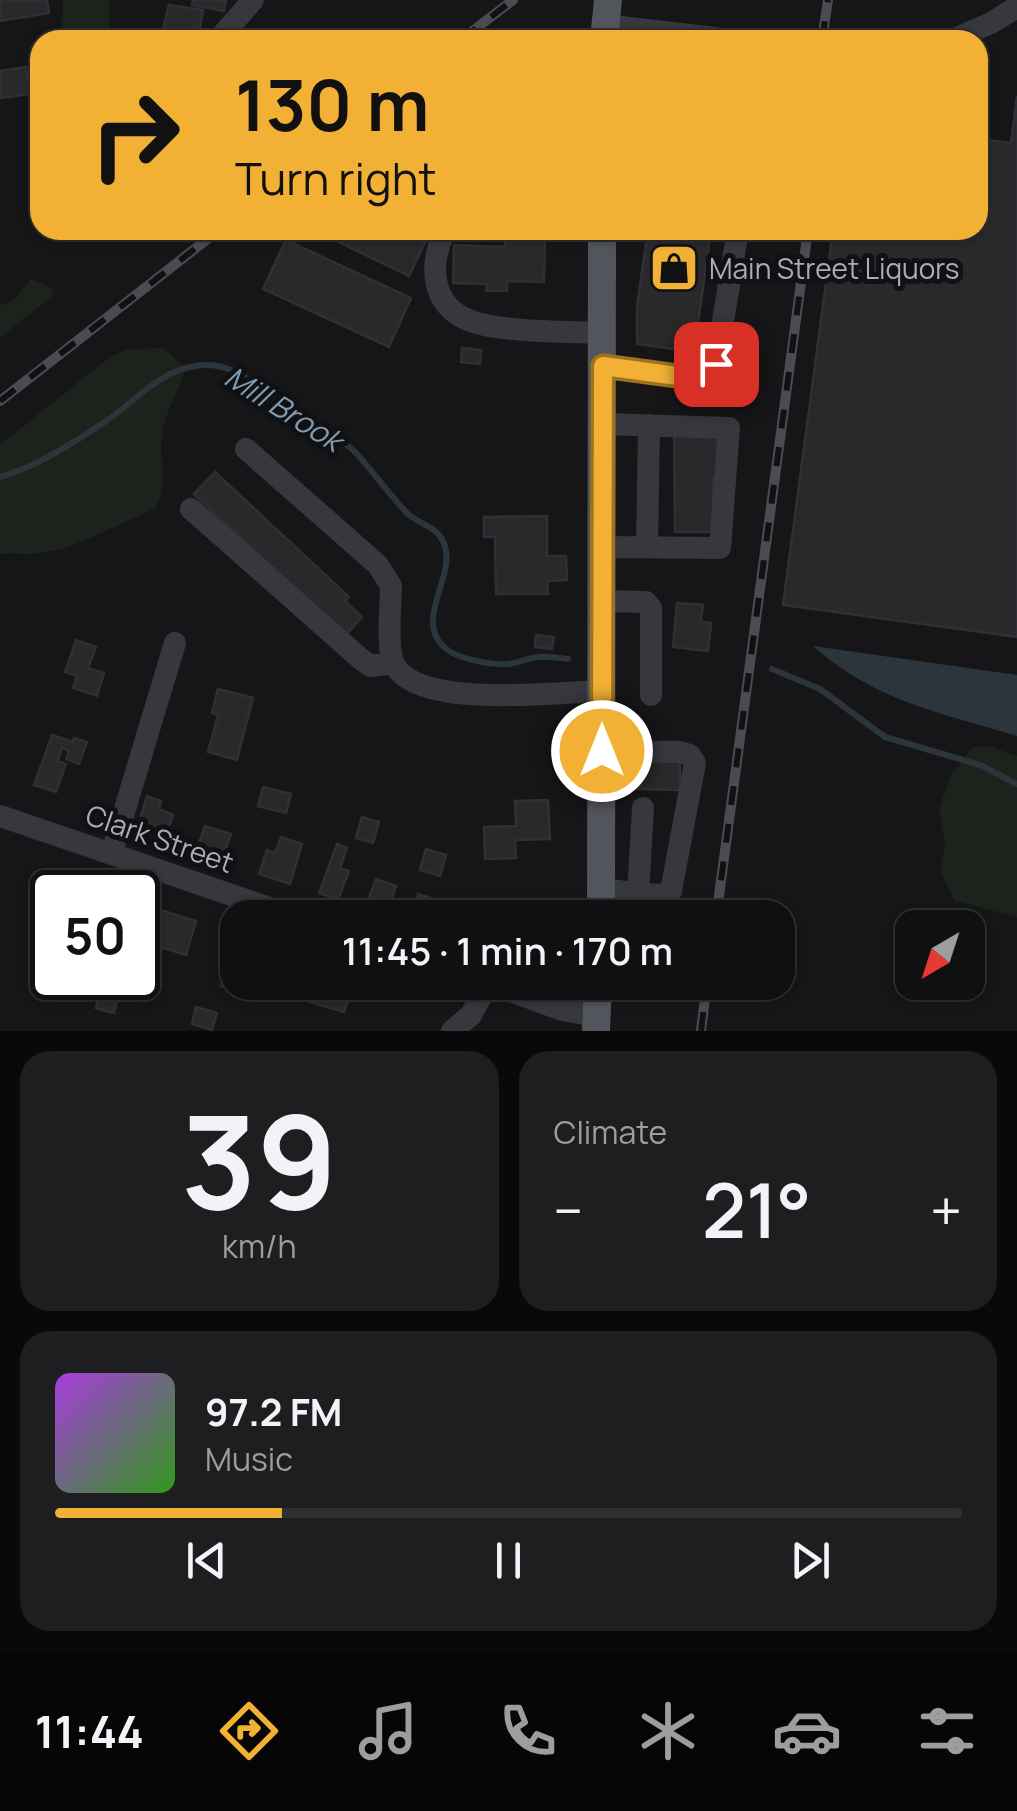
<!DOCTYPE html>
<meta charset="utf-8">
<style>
:root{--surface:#101012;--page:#1e1e20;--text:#f1f3f6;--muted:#9c9d9f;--line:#303032;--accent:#f2b134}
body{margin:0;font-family:Manrope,sans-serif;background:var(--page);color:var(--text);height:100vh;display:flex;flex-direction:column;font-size:38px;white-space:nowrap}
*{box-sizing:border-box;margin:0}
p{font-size:32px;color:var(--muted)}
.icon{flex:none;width:55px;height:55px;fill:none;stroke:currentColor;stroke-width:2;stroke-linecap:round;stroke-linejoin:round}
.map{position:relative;height:1031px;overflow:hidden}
.drawer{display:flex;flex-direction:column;gap:20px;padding:20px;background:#09090a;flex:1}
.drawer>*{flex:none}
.hud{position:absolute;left:30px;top:30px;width:958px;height:210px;border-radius:30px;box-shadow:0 2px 8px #0004,0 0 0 2px var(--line);background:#f2b134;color:#111;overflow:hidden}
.needle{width:65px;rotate:219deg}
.tools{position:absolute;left:895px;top:910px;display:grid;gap:20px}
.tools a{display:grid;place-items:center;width:90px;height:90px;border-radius:20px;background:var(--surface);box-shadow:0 2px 8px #0004,0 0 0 2px var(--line);font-size:50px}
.speed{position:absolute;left:30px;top:870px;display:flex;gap:20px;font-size:50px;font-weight:700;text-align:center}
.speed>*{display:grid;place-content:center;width:130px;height:130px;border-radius:50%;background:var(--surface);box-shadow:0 2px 8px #0004,0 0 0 2px var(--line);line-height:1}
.speed .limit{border:5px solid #111;border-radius:15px;background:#fff;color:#111}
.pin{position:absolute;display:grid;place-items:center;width:85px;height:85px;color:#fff;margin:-42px;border-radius:20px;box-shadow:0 5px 15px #0006}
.me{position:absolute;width:110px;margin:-55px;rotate:0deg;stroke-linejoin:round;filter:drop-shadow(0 0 8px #0008)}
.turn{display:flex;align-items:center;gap:35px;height:210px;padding:0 40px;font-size:45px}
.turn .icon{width:130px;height:130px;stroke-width:2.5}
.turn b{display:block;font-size:70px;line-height:85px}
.big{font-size:75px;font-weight:600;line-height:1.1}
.drawer .card{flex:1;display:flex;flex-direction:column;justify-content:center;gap:15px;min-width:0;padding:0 35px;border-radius:30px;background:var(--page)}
.drawer .dial{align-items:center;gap:0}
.dial b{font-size:130px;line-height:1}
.song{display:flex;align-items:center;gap:30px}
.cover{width:120px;height:120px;border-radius:15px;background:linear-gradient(135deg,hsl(280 70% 55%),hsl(110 70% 35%))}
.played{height:10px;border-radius:5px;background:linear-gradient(90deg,var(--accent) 25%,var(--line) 25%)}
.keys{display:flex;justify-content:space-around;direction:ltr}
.heat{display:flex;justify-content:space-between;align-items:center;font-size:55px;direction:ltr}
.drawer .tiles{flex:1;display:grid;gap:20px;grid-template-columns:1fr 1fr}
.card:last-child{grid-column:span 2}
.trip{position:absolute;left:220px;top:900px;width:575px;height:100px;border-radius:30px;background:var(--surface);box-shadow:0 2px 8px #0004,0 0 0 2px var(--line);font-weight:600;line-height:100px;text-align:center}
.menu{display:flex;height:160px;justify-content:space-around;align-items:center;background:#060607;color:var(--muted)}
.menu .icon{width:70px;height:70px}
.menu .active{color:var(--accent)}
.menu b{font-size:45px;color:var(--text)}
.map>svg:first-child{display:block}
.green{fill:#1c231d}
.water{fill:#2c353c}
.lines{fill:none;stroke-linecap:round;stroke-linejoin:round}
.stream{stroke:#2c353c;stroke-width:6}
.building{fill:#29292c;stroke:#303034;stroke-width:2.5}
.minor{stroke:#37383d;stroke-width:22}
.major{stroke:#53555c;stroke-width:28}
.rail-casing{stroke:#4a4c52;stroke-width:10}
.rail{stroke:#111113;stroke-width:6;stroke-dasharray:19;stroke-linecap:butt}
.route-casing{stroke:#9d7322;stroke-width:25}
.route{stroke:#f2b134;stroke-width:18}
.labels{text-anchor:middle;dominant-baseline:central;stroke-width:10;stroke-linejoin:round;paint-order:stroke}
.poi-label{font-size:28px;fill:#a8adb8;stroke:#111113;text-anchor:start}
.street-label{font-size:28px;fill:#a8adb8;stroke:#111113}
.water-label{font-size:30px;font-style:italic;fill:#7f9bb3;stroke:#111113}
</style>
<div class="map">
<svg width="1017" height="1031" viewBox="0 0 1017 1031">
<rect width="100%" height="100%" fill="#161618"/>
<!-- green -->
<path class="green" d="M63 0H110L109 40H61Z
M31 279 53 289 51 297 0 338V305L14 300Z
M164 348 186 369C178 390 164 416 162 438 159 465 170 484 154 509 120 523 75 549 40 553 28 555 13 553 0 554V445L110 357 127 349Z
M973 747H992L1017 756V917L955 901 940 871 945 845 939 809 950 777Z"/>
<!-- water -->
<path class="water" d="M813 646 1017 675V736C939 712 876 702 813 646Z"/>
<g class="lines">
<!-- stream -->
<path class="stream" d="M0 477C36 467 75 442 106 421 136 401 158 372 195 366 239 358 267 397 300 418 319 430 341 437 357 454 374 473 389 494 406 512 416 523 435 526 442 539 461 573 412 617 444 647 456 659 491 665 508 664 518 663 528 658 538 657 548 656 558 658 568 659
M772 669 820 689 885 737 980 765 1017 784"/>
</g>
<!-- building -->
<path class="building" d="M0 0H47L49 13 0 21Z
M193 0H226L224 11 192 5Z
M169 5 203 10 199 33H195L194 40H160Z
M26 67 30 94 0 98V71Z
M1017 96V637L783 605 833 230H978V139L1011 143Z
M314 230H431L409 276Z
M506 230H545L544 282 507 281V291H486L487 284 453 283 454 245 505 247Z
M648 230H711L694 352 637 344V306Z
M286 240 411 298 389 347 263 289Z
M462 348 481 350 480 364 461 362Z
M720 434V478H713V532H675L674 435Z
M215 472 349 597 345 601 362 617 346 635 194 494Z
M547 516V556H566L567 580 547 581 548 594H496L495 537H484V517Z
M677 603 703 605 701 622 711 623 708 651 673 647Z
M536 635 554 637 552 649 535 647Z
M76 640 96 647 88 668 104 673 97 696 73 688 77 676 65 672Z
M218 689 253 698 237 760 208 752 218 715 212 713Z
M52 735 73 742 74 738 87 742 79 764 66 759 69 751 62 748 58 761 66 764 56 792 34 785Z
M636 757 680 758V790L636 789Z
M263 787 291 794 286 813 258 806Z
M147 796 161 801 159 809 173 815 165 838 137 829Z
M548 800 550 839 515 840 516 858 485 859 484 827 516 826 515 801Z
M362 817 379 822 373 843 356 838Z
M205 826 231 834 223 857 197 849Z
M281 837 302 844 290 884 259 874 267 850 275 853Z
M337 844 347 848 340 868 349 871 338 900 319 893Z
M426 849 446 855 440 876 420 870Z
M376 879 396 886 388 910 367 903Z
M418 894 442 902 437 918H411Z
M151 907 196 921 186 955 141 941Z
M233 929 238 930V977L234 990 221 986 228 960 220 958Z
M314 982H335L352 989 344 1012 307 1001Z
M99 992 118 996 114 1013 96 1008Z
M196 1007 217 1013 212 1030 192 1024Z"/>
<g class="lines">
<!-- minor -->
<path class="minor" d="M605 25 731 40
M218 40 253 0
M952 40 991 23 1017 7
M446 230C428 262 430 307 471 321 498 332 571 332 603 333
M603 366 696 379 711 375 716 364 738 230
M246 449 378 565 391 586C391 605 386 648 394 664 417 710 558 692 602 691
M191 509 362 660 371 666 393 663
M603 547 720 548 729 428 603 424
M647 547 649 425
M602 601 646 602 651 608V695
M602 751 680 752 690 755 695 763 671 891 665 895 638 894
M0 816 299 918
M112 852 175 643
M601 888 638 894 643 808
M486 982 562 1010 596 1016
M452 1031 471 1015 488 983"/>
<!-- major -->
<path class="major" d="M604 40 608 0
M601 918 602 230
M596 1031 598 982"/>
<!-- rail casing -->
<g class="rail-casing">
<path id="rail" d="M461 40 513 0
M822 40 828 0
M0 401 219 230
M716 918 808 230
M701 1031 707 982"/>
</g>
<!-- rail -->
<use href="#rail" class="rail"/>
</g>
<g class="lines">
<!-- route casing -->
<g class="route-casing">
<path id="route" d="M602 751 603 366 700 379 711 374 716 364"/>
</g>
<!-- route -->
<use href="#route" class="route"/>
</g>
<!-- icons -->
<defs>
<g id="shop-square" transform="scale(2.5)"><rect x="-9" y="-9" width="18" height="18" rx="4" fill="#f2b134" stroke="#111113"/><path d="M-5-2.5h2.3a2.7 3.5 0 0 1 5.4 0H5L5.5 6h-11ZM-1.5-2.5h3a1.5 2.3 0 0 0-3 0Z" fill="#111"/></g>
</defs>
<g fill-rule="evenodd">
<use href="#shop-square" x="674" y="268"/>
</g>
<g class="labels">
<!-- poi labels -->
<g class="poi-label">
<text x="709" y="268">Main Street Liquors</text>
</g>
<!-- street labels -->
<g class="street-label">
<text transform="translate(160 838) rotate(19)">Clark Street</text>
</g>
<!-- water labels -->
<g class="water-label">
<text transform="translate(284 408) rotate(32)">Mill Brook</text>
</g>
</g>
</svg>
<div class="tools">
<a><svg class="needle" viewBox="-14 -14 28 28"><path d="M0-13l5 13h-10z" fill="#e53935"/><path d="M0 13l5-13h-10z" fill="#9c9d9f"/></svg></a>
</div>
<div class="speed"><div class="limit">50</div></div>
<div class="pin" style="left:716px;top:364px;background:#d93025"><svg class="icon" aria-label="arrive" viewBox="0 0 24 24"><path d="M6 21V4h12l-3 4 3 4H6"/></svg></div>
<svg class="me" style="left:602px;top:751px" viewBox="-20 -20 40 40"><circle r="17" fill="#f2b134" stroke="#fff" stroke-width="3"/><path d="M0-11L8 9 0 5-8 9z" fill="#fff"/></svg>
<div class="trip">11:45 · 1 min · 170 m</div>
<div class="hud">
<div class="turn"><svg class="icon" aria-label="right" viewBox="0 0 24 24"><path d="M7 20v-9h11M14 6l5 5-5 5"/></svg><div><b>130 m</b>Turn right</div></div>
</div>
</div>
<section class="drawer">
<div class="tiles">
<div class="card dial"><b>39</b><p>km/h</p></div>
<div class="card"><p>Climate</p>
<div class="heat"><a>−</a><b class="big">21°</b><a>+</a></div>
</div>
<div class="card">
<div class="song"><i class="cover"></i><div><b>97.2 FM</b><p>Music</p></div></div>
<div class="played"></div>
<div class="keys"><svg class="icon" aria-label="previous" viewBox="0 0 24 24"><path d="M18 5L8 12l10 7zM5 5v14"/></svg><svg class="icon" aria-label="pause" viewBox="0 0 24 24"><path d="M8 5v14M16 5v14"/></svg><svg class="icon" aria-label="next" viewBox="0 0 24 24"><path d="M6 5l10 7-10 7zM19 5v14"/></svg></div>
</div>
</div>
</section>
<nav class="menu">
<b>11:44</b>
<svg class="icon active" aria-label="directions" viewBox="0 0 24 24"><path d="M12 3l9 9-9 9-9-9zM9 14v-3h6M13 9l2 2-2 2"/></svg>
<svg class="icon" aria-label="music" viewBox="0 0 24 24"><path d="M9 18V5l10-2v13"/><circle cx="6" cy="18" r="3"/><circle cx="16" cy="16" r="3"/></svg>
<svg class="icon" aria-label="phone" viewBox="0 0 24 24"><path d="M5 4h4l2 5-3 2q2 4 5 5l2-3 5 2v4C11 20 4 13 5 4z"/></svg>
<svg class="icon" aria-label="climate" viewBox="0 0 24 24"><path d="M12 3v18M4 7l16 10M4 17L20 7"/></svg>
<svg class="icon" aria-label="car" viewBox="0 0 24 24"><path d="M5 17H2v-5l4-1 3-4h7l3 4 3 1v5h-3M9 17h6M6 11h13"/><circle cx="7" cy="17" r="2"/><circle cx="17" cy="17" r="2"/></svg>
<svg class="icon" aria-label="filters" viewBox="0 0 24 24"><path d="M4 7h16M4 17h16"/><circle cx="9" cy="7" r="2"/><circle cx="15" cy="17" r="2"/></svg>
</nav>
